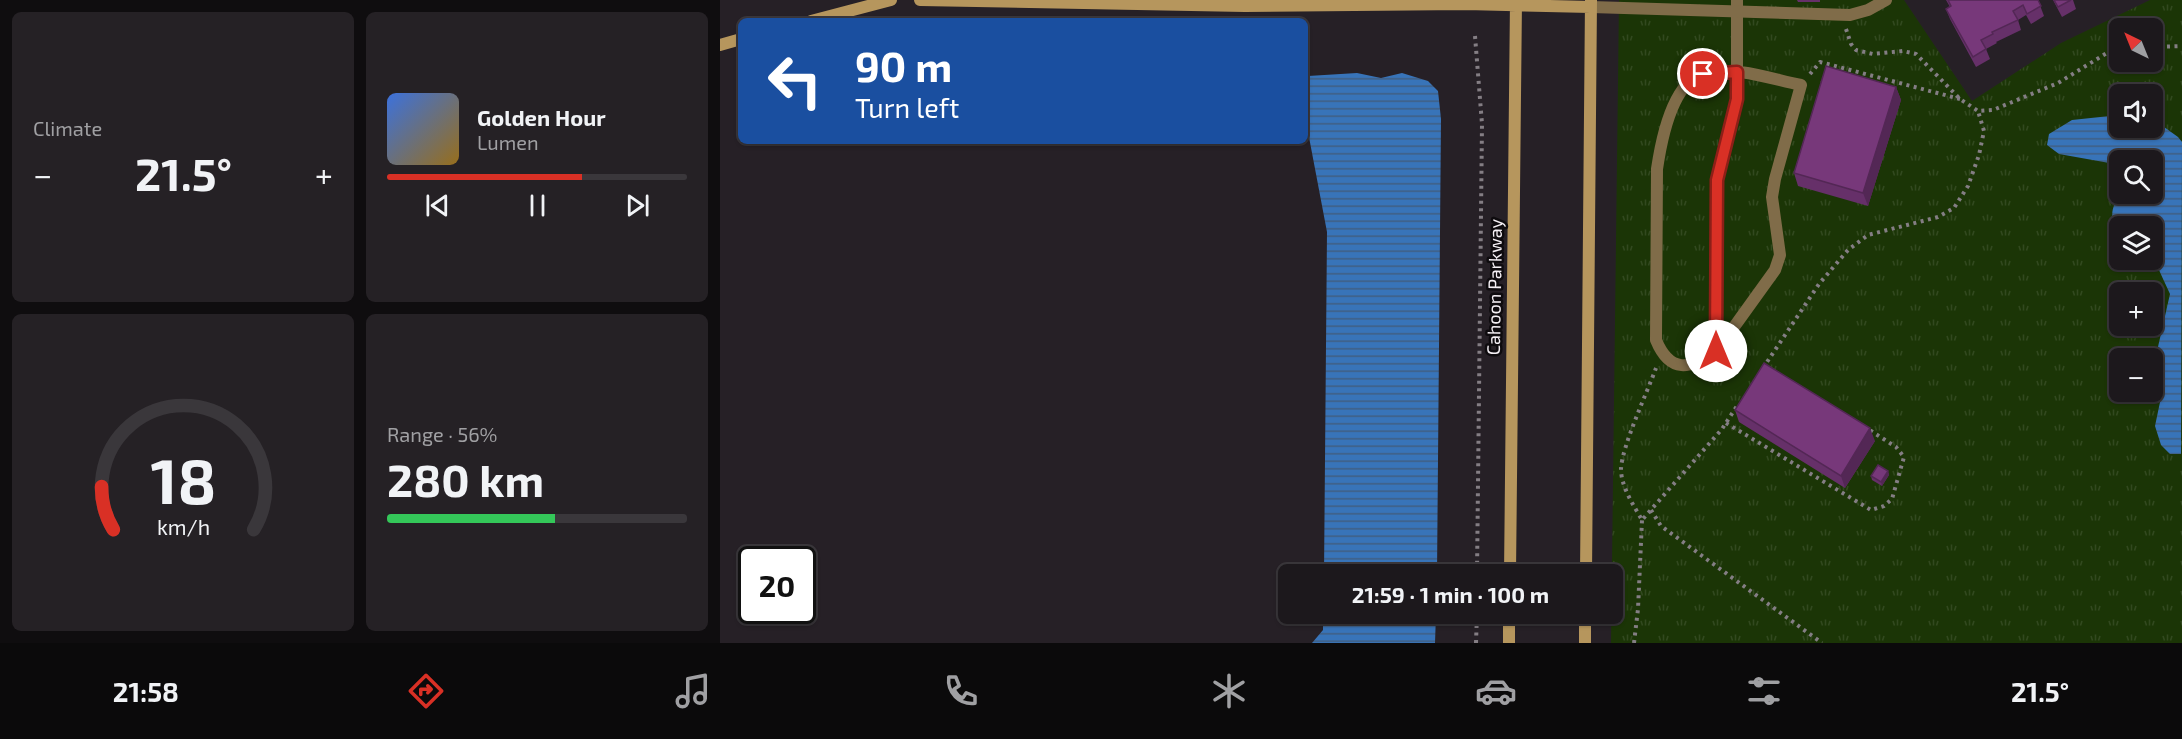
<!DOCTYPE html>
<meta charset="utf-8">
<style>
:root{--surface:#1c181c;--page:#252125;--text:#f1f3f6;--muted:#a0a0a3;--line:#3a373b;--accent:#d93025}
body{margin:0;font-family:"Exo 2",sans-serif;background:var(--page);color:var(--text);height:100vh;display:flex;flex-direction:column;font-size:22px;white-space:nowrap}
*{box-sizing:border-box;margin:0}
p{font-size:20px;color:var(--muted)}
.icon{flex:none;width:33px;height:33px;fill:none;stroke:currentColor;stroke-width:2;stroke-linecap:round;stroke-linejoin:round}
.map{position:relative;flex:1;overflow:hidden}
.drawer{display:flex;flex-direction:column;gap:12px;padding:12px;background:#0f0d0f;width:720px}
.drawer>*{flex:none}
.top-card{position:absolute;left:18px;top:18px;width:570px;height:126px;border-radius:9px;box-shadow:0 2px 4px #0004,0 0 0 2px var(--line);background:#1a4fa0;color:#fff;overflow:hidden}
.needle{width:39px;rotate:317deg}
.fabs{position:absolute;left:1389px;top:18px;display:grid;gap:12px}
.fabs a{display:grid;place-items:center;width:54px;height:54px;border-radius:9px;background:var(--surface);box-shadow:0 2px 4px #0004,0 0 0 2px var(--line);font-size:30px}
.speed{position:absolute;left:18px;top:546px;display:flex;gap:12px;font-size:30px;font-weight:700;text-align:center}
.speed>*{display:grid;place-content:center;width:78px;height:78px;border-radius:50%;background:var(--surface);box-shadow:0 2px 4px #0004,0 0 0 2px var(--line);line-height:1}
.speed .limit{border:3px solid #111;border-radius:9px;background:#fff;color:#111}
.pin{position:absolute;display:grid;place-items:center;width:51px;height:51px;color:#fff;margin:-26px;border:3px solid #fff;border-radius:50%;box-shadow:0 2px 6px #0007}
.me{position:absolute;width:66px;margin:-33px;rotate:0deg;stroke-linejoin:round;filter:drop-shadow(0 0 4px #0008)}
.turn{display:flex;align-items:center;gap:21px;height:126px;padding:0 18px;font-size:27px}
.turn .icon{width:78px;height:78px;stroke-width:2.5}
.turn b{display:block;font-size:42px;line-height:51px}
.big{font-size:45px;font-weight:700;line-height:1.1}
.drawer .tile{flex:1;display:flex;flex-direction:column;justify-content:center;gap:9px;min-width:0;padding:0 21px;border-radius:9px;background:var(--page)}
.drawer .dial{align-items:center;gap:0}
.dial svg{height:156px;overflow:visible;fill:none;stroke:var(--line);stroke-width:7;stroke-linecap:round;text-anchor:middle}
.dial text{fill:var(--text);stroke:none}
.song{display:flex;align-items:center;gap:18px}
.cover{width:72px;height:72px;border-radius:9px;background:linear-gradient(135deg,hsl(220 70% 55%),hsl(40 70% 35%))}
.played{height:6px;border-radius:3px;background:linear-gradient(90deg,var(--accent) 65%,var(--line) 65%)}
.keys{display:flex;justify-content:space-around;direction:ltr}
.heat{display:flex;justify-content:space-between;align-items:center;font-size:33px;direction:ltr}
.charge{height:9px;border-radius:4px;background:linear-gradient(90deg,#34c759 56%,var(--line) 0)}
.drawer .tiles{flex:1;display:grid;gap:12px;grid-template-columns:repeat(2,1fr)}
.trip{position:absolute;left:558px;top:564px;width:345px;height:60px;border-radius:9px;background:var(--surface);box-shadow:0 2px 4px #0004,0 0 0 2px var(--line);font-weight:700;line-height:60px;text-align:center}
.menu{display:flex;height:96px;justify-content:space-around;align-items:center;background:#0b0a0b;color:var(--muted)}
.menu .icon{width:42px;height:42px}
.menu .selected{color:var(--accent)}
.menu b{font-size:27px;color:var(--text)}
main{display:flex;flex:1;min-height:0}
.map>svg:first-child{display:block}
.grass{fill:url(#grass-tufts);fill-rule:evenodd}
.water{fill:url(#water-rules)}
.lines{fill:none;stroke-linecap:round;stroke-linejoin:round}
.path{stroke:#847e84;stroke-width:4;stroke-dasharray:3 4.5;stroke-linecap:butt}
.lane{stroke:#806c49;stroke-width:12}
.street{stroke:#806c49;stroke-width:12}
.secondary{stroke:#b6965d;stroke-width:12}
.wall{fill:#663069}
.shaded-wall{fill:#532755}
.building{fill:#77387a;stroke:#532755;stroke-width:1.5}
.route-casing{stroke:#8d1f18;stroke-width:15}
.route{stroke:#d93025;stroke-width:10}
.labels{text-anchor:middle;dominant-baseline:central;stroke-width:5;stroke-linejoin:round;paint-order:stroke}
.street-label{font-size:18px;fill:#f5f0f5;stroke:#0e0b0e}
</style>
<main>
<section class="drawer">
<div class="tiles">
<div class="tile"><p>Climate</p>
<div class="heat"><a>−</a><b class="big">21.5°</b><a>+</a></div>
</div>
<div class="tile">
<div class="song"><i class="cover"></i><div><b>Golden Hour</b><p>Lumen</p></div></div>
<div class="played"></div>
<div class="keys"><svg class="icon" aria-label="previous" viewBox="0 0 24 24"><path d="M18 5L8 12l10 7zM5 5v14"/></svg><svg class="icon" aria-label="pause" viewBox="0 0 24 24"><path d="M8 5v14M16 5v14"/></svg><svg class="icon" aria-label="next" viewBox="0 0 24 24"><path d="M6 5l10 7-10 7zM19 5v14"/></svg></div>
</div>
<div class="tile dial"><svg viewBox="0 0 100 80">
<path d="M14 69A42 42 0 1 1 86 69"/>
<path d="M14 69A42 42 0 0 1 8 47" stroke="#d93025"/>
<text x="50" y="56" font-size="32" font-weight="700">18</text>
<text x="50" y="72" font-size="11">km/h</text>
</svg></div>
<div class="tile"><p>Range · 56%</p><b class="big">280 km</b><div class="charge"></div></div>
</div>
</section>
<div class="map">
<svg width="1462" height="643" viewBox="0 0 1462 643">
<defs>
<pattern id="grass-tufts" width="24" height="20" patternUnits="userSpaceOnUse" patternTransform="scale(1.5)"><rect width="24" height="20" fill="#1b3506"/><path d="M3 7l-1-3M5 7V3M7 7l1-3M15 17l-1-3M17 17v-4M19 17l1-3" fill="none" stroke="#32491f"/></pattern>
<pattern id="water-rules" width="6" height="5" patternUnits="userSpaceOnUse" patternTransform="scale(1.5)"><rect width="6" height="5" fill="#3874b9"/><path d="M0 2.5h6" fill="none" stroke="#415e82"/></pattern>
</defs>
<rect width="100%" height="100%" fill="#262026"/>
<!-- grass -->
<path class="grass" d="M899 0H1184L1252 101 1341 43 1430 0H1462V643H891ZM1400 28H1432V62H1400ZM1400 94H1432V128H1400ZM1400 160H1432V194H1400ZM1400 226H1432V260H1400ZM1400 292H1432V326H1400ZM1400 358H1432V392H1400Z"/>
<!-- water -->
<path class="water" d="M637 73 661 78 682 73 708 81 718 91 721 119 717 574H604L607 232 585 116V79L588 76Z
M1399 115 1400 128H1432L1433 119 1458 137 1462 142 1461 454H1450L1441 445 1435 426 1444 383 1435 360 1450 294 1433 257 1432 226H1400L1399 231C1388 216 1392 208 1400 194H1432V160H1400L1399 168 1395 164 1339 154 1327 145 1329 134 1352 120Z
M603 614H716L715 643H592L603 630Z"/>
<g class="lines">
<!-- path -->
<path class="path" d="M1126 29 1131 44 1136 50 1153 54 1183 51 1196 54 1240 99 1258 111 1273 110 1338 83 1395 48H1400
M755 36 762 124 757 574
M1432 47 1462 46
M1090 74 1100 62 1240 99
M936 368C927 393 902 446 901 469 901 487 914 506 922 520L1002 429 1017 406
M1043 368 1099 284 1128 250 1148 235 1218 217 1234 208 1248 186 1259 155 1264 131 1258 111
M1006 423 1151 510 1164 506 1172 499 1184 457 1176 447 1148 429
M931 510 941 526 1102 643
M756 643 757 614
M914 643 918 609 922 520"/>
<!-- lane -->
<path class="lane" d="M996 352C970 369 950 374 936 340L937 169C941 142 952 81 985 73 1016 66 1051 79 1081 85L1055 179 1052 197 1060 255 1055 270 996 352 997 180 1017 99V0"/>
<!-- street -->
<path class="street" d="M871 7 1130 15 1148 10 1166 0"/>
<!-- secondary -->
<path class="secondary" d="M200 0 525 6 746 4 871 7
M91 21 171 0
M0 45 21 39
M790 574 796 0
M866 574 871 0
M789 643V614
M865 643V614"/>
</g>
<!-- wall -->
<path class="wall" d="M1077 0H1100V2H1078Z
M1226 0H1318L1324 16 1311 24 1306 15 1298 20 1301 30 1276 42 1277 43 1266 49 1270 59 1256 67 1230 19 1226 9 1230 7Z
M1333 0H1353L1356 9 1342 17Z
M1176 87 1181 100 1148 206 1078 186 1074 173Z
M1015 410 1155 441 1125 488 1019 422Z
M1168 471 1169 475 1162 486 1152 480 1151 476Z"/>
<!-- shaded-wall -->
<path class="shaded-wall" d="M1176 87 1181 100 1148 206 1143 193Z
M1150 428 1155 441 1125 488 1121 476Z
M1168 471 1169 475 1162 486 1161 482Z"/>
<!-- building -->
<path class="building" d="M1228 0H1318L1321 6 1307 14 1303 5 1293 11 1298 20 1272 32 1273 34 1261 40 1266 49 1253 57 1226 9 1231 6Z
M1334 0H1351L1338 7Z
M1106 66 1176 87 1143 193 1074 173Z
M1044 363 1150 428 1121 476 1015 410Z
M1158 465 1168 471 1161 482 1151 476Z"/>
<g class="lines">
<!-- route casing -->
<g class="route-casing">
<path id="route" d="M983 74 1017 72V99L997 180 996 351"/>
</g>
<!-- route -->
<use href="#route" class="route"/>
</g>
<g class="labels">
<!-- street labels -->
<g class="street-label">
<text transform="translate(774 287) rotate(-89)">Cahoon Parkway</text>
</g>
</g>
</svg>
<div class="fabs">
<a><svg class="needle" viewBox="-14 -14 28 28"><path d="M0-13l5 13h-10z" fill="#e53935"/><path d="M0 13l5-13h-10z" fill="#a0a0a3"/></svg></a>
<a><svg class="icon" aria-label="sound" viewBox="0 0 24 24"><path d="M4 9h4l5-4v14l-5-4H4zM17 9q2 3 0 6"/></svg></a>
<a><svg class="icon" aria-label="search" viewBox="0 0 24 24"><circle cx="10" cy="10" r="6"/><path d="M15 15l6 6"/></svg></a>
<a><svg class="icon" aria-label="layers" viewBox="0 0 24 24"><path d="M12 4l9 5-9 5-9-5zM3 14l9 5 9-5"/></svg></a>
<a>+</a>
<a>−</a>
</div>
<div class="speed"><div class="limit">20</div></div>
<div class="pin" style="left:983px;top:74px;background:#d93025"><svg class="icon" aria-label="arrive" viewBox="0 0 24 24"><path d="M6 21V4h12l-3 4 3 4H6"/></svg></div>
<svg class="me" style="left:996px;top:351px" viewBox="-20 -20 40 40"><circle r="19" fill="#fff"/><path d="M0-13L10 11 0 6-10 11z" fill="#d93025"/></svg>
<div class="trip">21:59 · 1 min · 100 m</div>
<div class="top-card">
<div class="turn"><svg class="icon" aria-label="left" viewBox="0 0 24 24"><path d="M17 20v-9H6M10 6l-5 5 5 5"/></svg><div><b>90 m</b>Turn left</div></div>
</div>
</div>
</main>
<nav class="menu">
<b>21:58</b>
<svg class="icon selected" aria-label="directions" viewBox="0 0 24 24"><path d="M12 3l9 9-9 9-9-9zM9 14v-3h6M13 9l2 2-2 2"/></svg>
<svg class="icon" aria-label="music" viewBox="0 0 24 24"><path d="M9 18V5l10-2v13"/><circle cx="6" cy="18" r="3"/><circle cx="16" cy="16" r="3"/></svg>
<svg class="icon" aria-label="phone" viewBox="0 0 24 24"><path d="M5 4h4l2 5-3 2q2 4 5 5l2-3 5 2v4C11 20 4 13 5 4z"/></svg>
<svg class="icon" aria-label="climate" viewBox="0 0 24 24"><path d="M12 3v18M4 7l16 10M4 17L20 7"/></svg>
<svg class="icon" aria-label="car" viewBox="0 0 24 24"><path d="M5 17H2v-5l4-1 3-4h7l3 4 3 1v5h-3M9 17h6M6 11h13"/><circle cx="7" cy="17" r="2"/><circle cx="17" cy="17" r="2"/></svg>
<svg class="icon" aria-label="filters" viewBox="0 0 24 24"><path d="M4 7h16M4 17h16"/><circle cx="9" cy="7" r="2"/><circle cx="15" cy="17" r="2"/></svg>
<b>21.5°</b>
</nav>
